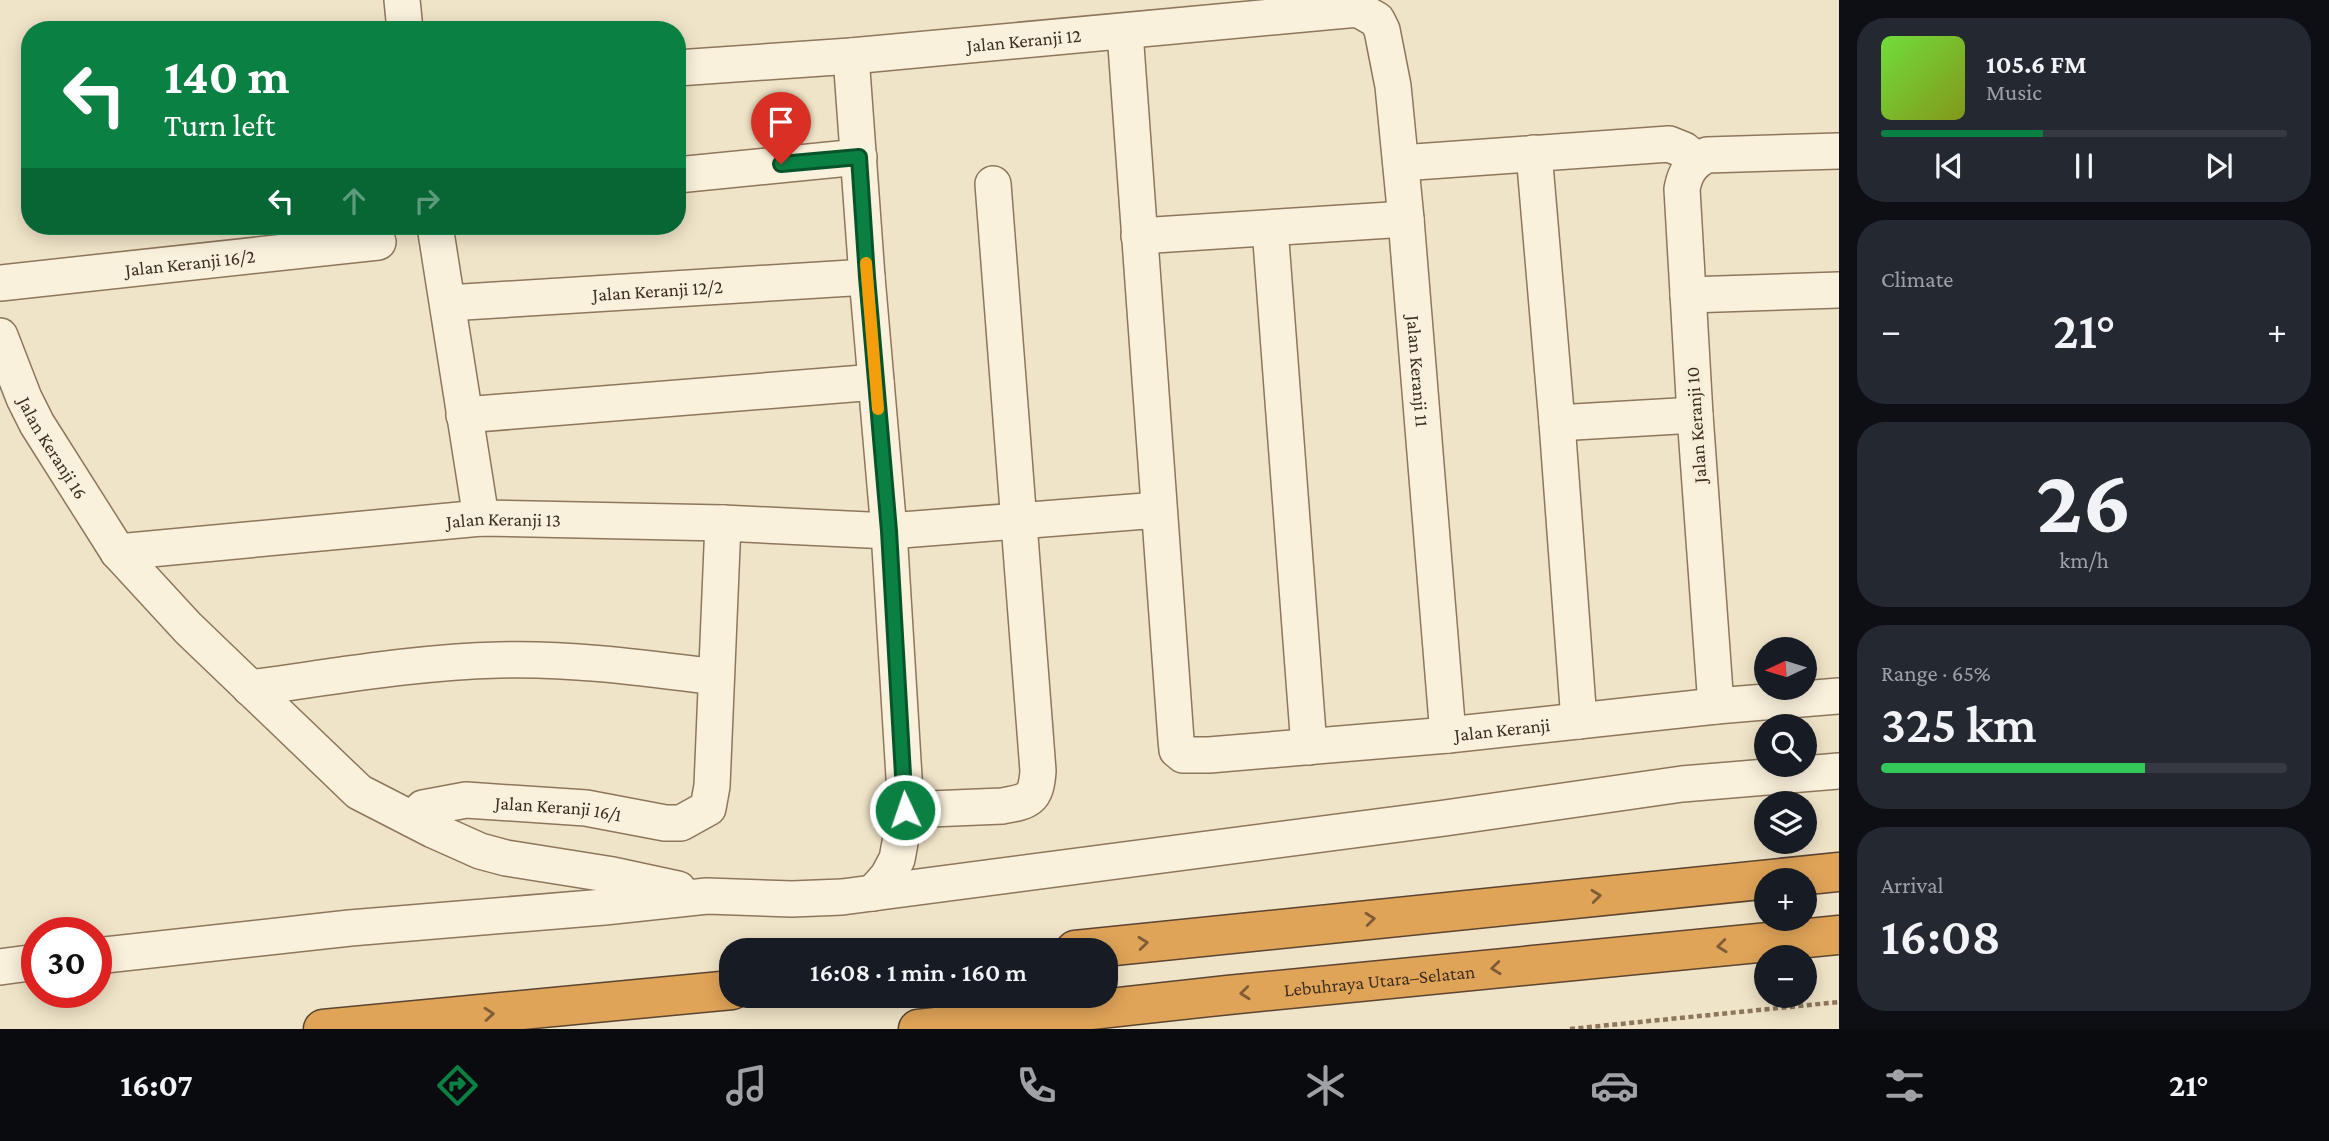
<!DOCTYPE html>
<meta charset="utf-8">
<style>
:root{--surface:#171b24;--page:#242831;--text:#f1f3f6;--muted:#9ea1a6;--line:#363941;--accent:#0b8043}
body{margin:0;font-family:"Crimson Pro",serif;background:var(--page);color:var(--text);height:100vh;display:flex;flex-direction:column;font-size:26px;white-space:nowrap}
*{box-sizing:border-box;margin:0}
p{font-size:23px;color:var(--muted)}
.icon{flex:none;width:38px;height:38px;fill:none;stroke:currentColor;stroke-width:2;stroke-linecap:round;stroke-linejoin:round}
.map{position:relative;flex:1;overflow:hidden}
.panel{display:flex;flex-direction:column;gap:18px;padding:18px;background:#0d0f14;width:490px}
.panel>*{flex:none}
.hud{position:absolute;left:21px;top:21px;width:665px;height:214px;border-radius:28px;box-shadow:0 4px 18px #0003;background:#0b8043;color:#fff;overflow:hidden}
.needle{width:46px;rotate:266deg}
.controls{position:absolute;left:1754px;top:637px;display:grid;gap:14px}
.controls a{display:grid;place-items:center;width:63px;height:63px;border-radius:50%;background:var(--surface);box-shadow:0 4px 18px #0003;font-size:35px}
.speed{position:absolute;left:21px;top:917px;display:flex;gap:14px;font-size:35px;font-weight:700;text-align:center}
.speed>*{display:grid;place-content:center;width:91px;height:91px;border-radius:50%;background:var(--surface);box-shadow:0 4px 18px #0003;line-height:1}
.speed .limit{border:10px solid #d22;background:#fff;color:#111}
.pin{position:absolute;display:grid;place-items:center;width:60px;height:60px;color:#fff;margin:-72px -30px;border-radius:50% 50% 50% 0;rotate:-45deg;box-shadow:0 0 7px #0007}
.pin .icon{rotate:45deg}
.me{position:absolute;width:77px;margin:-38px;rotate:357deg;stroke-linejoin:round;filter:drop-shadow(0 0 5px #0008)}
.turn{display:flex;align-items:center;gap:24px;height:147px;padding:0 28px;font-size:32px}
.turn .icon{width:91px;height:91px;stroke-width:2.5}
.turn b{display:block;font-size:49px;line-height:60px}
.lanes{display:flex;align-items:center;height:66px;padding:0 28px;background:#0003;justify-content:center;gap:35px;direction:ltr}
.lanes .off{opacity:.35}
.big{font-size:52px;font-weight:600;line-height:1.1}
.panel .tile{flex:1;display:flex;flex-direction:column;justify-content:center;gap:10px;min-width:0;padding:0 24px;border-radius:28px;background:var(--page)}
.panel .dial{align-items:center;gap:0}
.dial b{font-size:91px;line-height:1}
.song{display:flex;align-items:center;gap:21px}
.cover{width:84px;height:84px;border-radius:10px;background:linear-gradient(135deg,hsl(100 70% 55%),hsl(70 70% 35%))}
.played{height:7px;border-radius:4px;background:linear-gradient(90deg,var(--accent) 40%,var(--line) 40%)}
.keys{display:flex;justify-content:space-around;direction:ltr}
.heat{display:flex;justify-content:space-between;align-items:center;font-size:38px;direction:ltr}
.charge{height:10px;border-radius:5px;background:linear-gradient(90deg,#34c759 65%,var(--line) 0)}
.trip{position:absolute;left:719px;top:938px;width:399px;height:70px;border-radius:28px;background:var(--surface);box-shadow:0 4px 18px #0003;font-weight:600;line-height:70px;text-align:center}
.dock{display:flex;height:112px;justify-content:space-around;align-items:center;background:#090b0e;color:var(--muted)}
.dock .icon{width:49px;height:49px}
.dock .selected{color:var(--accent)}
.dock b{font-size:32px;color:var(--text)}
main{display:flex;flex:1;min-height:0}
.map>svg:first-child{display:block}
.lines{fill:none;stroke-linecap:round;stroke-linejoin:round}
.minor-casing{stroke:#8d765c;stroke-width:38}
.highway-casing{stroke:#5b4430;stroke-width:41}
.path{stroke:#8d765c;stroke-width:4.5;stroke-dasharray:5 3.5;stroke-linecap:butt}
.minor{stroke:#faf1dc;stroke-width:35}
.highway{stroke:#e0a458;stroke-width:38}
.oneway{stroke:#7e5d36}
.route-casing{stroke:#07532c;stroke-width:18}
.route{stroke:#0b8043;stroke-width:12}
.slow{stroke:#f59e0b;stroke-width:12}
.labels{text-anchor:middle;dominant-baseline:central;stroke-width:7;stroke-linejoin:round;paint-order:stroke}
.street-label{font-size:19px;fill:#3d2e20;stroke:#f7eed8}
</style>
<main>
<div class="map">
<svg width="1839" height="1029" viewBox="0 0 1839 1029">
<rect width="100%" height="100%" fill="#f0e4c8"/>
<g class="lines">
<!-- minor casing -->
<g class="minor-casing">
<g id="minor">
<path d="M402 0 405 30"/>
<path id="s1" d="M1125 32 1176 740 1177 750 1183 755H1209L1448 735 1716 706 1839 696"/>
<path d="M851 56 867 277 889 531 906 810 897 859 888 876 873 893"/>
<path id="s2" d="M677 68 851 56 1358 9 1377 20 1382 30 1393 86 1406 219 1448 735"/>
<path d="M1534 153 1557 423 1579 721"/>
<path d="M1401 163 1669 144 1684 150 1696 160"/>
<path d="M677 175 859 157"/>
<path d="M435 226 481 518"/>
<path d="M1270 228 1309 747"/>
<path d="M1139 236 1406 219"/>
<path id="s3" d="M0 283 378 242"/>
<path d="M1688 295 1839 290"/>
<path id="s4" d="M448 303 867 277"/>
<path id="s5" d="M0 336 24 398 37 424 118 552 188 628 359 792 433 830 480 851 506 858 613 875 678 889"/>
<path d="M464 415 876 382"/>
<path d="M1557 423 1695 415"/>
<path id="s6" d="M118 552 481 518 723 523 889 531 1158 510"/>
<path d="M250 688C332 677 416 662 499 660 572 658 644 668 716 677"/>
<path d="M1716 706 1695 415 1682 189C1685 172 1692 162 1707 155L1839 151"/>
<path d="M906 810 1002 806C1029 801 1036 800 1038 771L993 184"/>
<path id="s7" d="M412 819 423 808 466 800 586 808 665 823H681L708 808 712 786 723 523"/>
<path d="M96 956 350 928 604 907 707 896 792 899 842 897 1445 818 1682 784 1839 771"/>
<path d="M0 967 37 962"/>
</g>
</g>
<!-- highway casing -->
<g class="highway-casing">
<g id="highway">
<path d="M1075 950 1839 872"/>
<path d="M323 1029 732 990"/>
<path id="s8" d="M918 1029 1228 995 1839 935"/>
</g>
</g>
<!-- path -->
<path class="path" d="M1570 1029 1839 1002"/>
<!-- minor -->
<use href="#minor" class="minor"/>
<!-- highway -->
<use href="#highway" class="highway"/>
</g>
<!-- one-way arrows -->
<defs><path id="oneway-chevron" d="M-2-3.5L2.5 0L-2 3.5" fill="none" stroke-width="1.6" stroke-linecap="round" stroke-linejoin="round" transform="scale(1.75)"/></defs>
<g class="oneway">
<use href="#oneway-chevron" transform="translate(1596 896) rotate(-6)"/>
<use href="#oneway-chevron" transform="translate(1370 919) rotate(-6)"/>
<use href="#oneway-chevron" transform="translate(1143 943) rotate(-6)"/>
<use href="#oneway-chevron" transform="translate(1722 946) rotate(174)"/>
<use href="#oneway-chevron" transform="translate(1496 968) rotate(174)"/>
<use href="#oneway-chevron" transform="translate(1245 993) rotate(174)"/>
<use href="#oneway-chevron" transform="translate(489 1014) rotate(-5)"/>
</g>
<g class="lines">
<!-- route casing -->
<g class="route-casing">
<path id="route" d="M781 164 859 157 867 277 889 531 905 810"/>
</g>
<!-- route -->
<use href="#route" class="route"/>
<!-- slow -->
<path class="slow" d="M866 263 878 409"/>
</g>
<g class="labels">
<!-- street labels -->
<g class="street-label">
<text stroke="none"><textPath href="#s2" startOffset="348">Jalan Keranji 12</textPath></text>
<text stroke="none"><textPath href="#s3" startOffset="191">Jalan Keranji 16/2</textPath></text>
<text stroke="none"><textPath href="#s4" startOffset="210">Jalan Keranji 12/2</textPath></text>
<text stroke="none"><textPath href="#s2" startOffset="1060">Jalan Keranji 11</textPath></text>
<text transform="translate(1696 425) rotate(-94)">Jalan Keranji 10</text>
<text stroke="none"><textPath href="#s5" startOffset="124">Jalan Keranji 16</textPath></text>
<text stroke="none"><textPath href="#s6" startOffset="387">Jalan Keranji 13</textPath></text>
<text stroke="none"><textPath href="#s1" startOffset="1048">Jalan Keranji</textPath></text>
<text stroke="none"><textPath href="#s7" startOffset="152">Jalan Keranji 16/1</textPath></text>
<text stroke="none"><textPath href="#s8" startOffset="464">Lebuhraya Utara–Selatan</textPath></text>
</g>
</g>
</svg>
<div class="controls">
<a><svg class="needle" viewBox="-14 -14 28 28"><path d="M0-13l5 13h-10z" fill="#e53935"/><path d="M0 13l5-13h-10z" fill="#9ea1a6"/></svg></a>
<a><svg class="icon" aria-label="search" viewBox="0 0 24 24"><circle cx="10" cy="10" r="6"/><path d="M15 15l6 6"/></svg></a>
<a><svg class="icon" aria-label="layers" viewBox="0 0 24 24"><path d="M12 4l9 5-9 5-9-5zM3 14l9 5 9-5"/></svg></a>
<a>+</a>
<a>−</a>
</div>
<div class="speed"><div class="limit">30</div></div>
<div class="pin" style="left:781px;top:164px;background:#d93025"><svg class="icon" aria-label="arrive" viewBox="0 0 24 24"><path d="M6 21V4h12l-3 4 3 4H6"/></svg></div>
<svg class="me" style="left:905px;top:810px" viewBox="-20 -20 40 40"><circle r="17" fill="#0b8043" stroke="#fff" stroke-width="3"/><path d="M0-11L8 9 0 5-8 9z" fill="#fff"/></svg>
<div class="trip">16:08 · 1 min · 160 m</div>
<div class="hud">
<div class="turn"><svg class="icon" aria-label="left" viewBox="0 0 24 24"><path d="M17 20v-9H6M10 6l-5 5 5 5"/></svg><div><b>140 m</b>Turn left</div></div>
<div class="lanes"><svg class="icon" aria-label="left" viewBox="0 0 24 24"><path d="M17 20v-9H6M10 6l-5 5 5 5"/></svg><svg class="icon off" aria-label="ahead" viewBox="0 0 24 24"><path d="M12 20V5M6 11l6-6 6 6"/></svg><svg class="icon off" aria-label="right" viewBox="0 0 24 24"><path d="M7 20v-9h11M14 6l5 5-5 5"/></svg></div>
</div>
</div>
<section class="panel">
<div class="tile">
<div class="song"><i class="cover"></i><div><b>105.6 FM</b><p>Music</p></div></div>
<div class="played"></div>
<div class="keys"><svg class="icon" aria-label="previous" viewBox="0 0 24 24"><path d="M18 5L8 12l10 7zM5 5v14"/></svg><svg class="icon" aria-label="pause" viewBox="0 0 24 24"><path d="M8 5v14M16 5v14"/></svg><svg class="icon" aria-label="next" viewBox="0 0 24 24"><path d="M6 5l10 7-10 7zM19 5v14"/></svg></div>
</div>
<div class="tile"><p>Climate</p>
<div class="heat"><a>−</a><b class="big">21°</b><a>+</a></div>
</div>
<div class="tile dial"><b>26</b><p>km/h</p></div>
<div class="tile"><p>Range · 65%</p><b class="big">325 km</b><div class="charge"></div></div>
<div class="tile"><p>Arrival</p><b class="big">16:08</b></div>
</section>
</main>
<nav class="dock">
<b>16:07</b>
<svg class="icon selected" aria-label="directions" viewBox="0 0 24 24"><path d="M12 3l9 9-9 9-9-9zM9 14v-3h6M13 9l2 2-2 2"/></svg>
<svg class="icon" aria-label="music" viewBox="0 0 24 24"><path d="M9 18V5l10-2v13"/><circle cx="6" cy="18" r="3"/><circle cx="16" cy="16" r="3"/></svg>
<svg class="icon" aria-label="phone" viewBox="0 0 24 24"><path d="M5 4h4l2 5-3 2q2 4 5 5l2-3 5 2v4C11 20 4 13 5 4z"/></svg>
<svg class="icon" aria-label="climate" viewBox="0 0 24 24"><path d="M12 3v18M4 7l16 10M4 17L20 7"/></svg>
<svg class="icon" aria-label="car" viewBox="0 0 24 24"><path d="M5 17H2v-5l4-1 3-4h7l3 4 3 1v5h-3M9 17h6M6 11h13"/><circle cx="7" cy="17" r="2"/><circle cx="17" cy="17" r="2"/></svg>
<svg class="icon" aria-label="filters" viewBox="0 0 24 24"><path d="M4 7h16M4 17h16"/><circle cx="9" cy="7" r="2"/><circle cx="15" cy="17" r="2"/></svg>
<b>21°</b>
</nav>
